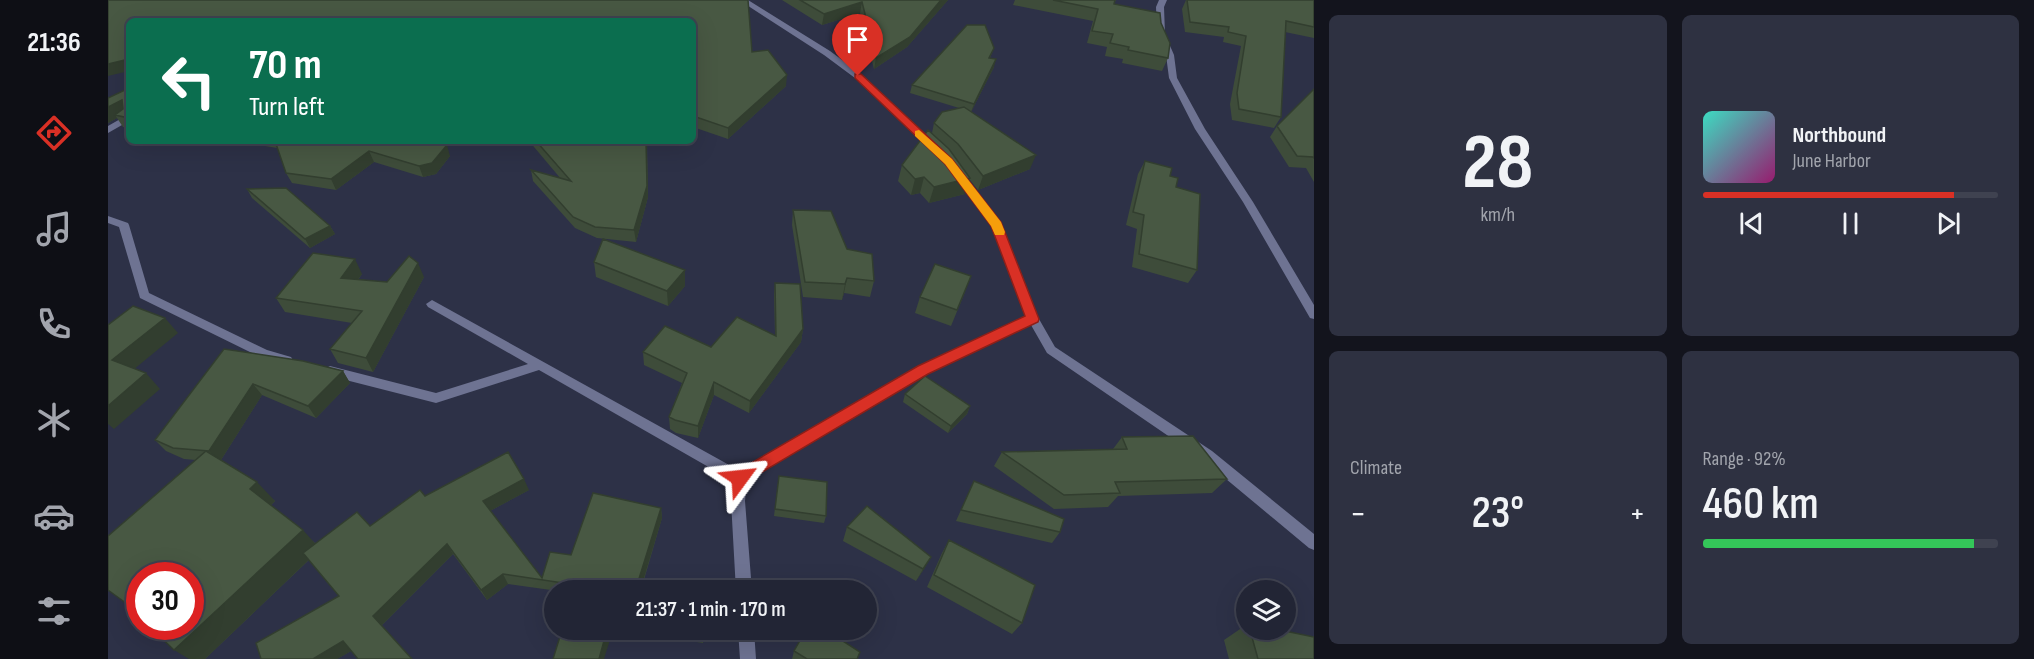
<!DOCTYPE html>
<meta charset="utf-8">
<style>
:root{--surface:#222535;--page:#2e3141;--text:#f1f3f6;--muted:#a2a5ad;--line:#3f4250;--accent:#d93025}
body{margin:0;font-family:"Sofia Sans Condensed",sans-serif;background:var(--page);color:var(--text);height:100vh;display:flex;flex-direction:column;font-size:22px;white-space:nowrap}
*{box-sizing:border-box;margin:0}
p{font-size:20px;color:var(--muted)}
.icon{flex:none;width:33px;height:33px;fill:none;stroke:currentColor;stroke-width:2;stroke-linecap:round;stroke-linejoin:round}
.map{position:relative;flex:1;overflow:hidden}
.details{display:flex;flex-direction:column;gap:15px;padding:15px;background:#13141d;width:720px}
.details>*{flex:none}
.guide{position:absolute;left:18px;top:18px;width:570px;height:126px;border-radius:9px;box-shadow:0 6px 24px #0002,0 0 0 2px var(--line);background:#0b6e4f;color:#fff;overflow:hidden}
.tools{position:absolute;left:1128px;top:580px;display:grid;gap:12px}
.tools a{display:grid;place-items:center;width:60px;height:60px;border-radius:50%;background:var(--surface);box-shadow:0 6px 24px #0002,0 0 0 2px var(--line);font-size:30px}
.speed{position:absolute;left:18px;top:562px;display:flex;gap:12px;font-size:30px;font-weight:700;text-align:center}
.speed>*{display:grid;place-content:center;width:78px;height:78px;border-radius:50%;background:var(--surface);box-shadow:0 6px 24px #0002,0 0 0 2px var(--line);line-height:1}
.speed .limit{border:9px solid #d22;background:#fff;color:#111}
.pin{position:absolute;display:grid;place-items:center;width:51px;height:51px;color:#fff;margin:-62px -26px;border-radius:50% 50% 50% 0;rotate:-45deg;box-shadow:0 0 6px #0007}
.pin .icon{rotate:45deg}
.me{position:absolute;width:66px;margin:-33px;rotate:60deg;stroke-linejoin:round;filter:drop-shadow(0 0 4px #0008)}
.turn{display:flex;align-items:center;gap:21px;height:126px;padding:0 24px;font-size:27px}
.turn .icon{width:78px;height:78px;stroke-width:2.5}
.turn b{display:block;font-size:42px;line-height:51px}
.big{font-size:45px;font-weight:600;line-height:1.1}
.details .widget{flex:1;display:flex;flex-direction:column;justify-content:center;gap:9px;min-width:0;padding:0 21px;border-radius:9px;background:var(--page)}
.details .dial{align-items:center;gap:0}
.dial b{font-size:78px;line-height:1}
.song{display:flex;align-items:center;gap:18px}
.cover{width:72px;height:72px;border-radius:9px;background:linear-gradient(135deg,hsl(170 70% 55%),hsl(320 70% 35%))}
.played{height:6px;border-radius:3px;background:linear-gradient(90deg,var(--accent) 85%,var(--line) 85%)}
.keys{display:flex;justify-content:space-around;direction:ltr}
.heat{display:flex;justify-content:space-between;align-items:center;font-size:33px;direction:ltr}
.charge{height:9px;border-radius:4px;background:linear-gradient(90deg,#34c759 92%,var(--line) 0)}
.details .tiles{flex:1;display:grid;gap:15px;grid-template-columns:repeat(2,1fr)}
.trip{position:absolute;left:436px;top:580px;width:333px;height:60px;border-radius:30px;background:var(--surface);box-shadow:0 6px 24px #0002,0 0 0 2px var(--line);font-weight:600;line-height:60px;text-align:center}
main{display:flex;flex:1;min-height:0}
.dock{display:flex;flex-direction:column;width:108px;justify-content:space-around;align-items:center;background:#0e0f15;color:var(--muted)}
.dock .icon{width:42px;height:42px}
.dock .current{color:var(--accent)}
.dock b{font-size:27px;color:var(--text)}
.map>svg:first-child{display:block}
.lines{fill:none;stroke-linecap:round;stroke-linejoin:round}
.minor{fill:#6e7392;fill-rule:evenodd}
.wall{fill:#3e4c3a}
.shaded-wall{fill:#323e2f}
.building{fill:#485843;stroke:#323e2f;stroke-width:1.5}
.route{fill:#d93025;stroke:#8d1f18;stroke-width:1.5}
.slow{fill:#f59e0b}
</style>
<main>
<nav class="dock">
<b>21:36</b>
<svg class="icon current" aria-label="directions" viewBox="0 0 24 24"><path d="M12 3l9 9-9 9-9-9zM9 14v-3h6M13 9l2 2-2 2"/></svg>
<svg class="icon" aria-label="music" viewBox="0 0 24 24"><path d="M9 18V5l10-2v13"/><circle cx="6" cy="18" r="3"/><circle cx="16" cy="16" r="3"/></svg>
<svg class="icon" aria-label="phone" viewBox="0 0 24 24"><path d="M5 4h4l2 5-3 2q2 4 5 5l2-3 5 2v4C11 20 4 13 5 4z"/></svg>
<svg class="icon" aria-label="climate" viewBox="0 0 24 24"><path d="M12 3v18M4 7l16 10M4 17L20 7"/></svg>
<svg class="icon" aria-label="car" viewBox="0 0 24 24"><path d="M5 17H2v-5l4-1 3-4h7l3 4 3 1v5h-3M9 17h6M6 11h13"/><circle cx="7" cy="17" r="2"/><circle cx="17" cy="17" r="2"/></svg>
<svg class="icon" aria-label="filters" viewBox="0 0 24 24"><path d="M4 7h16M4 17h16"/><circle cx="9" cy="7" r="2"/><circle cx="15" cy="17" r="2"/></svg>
</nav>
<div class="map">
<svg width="1206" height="659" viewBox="0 0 1206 659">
<rect width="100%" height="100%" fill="#2d3147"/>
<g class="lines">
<!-- minor -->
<path class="minor" d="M631 0H640L722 51 753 74 828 145V149H822L747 78 716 55Z
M1051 0H1059L1056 7 1057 34 1066 55 1069 78 1097 129 1145 202 1206 305V319L1202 318 1135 202 1087 129 1061 78 1058 55 1049 34 1048 7Z
M21 114V121L0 133V126Z
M851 172 854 173 893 225 931 319 947 347 1104 451 1206 534V550L1201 548 1094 459 939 353 923 325 819 373 639 481 637 501 644 591H628L623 501 625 481 431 370 328 403 222 376 218 374 216 371 218 368 222 366 328 393 420 364 320 307 318 304 324 300 632 471 811 367 918 317 883 226 846 175Z
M0 216 20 223 21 225 41 293 159 350 183 357 185 360 183 363 179 365 152 357 32 298 11 227 0 223Z
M630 630H646L648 659H632Z"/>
</g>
<!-- wall -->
<path class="wall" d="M0 0H640L644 52 678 86 620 139 585 127V21Z
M674 0H840L799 47 766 69 752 13 714 25Z
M907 0H1008L1006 4 1053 23 1060 58 1054 71 1014 63 1015 59 997 56 999 47 979 43 985 21 905 5Z
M1078 0H1206V38L1177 32 1173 117 1166 128 1124 120 1122 104 1133 46 1115 42 1116 37 1077 32 1074 9Z
M886 48 882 58 886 67 863 112 922 169 870 190 862 180 857 194 821 203 812 193 803 195 790 181 794 165 824 133 826 123 851 108 802 93 804 85Z
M21 88V128L15 127 9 118 0 123V98Z
M1206 89V182L1198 168 1181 167 1162 137 1169 126Z
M149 141H325L342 156 328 174 315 177 266 162 228 190 184 183 178 173 169 148 151 145Z
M421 141H539L540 197 528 242 489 238 467 228 425 181 423 170 453 179Z
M1037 161 1062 176 1068 187 1089 270 1080 283 1024 267 1029 229 1018 225 1030 174Z
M139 189 222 226 227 234 202 248 144 198Z
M685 210 739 249 766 281 762 297 736 293 734 300 695 297 684 225Z
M486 262 577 286 560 306 488 277Z
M254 274 250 280 279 282 316 277 265 372 230 363 222 349 244 323 177 312 168 298Z
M667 283 695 329 693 342 641 413 606 395 590 438 568 433 562 429 561 417 574 383 536 365 535 352 603 347 667 335 666 295Z
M857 292 843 326 807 313 812 297Z
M116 349 235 371 242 383 208 418 154 395 113 460 167 501 163 505 207 543 262 526 317 496 421 490 382 511 434 578 463 555 553 508 554 518 535 583 586 591H450L400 584 379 600 345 554 274 625 243 651 229 659 231 596 201 560 97 659 88 460 76 459 58 451 47 440Z
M797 394 862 406 859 414 840 433 795 402Z
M1014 437 1119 479 1104 493 1010 496 1000 507 946 509 886 466 894 452 1005 449Z
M671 476 718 516 716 523 666 516Z
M866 481 952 532 944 543 848 521Z
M739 527 823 557 816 569 808 581 735 541Z
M841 540 914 623 904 634 819 587 834 553Z
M1138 625V630H1172L1206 659H1121L1116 640Z
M514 630H597L595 643Z
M686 651 749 659H684Z"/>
<!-- shaded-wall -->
<path class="shaded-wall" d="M833 0H840L799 47 766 69 768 58Z
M754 2 752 13 714 25 716 14Z
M21 59V71L0 76V64Z
M888 59 886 67 863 112 866 104Z
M679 75 678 86 620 139V128Z
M14 100 21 111 7 115 9 118 0 123V107Z
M538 141 540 197 528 242 526 230Z
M339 145 342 156 328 174 315 177 311 166Z
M261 151 266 162 228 190 223 179Z
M928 155 922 169 870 190 875 176Z
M816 177 812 193 803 195 807 179Z
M862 178 857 194 821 203 826 187Z
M222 226 227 234 202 248 197 239Z
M247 259 254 274 240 293 233 278Z
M310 263 316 277 265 372 258 358Z
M577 270V286L560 306 559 291Z
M739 278 736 293 734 300 737 284Z
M57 318 70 333 19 375 4 360Z
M695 329 693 342 641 413 642 401Z
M235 371 242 383 208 418 200 406Z
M38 373 52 389 6 429 0 424V406Z
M606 382V395L590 438V426Z
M145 384 154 395 111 463 101 451Z
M862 406 859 414 840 433 843 426Z
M416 479 421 490 380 512 375 501Z
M149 482 167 501 160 508 142 489Z
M553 508 554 518 532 591 530 582Z
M195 530 212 549 97 659H81L66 650Z
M339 544 345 554 274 625 265 616Z
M823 557 816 569 808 581 815 569Z
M395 574 400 584 379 600 373 590Z
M499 630H505L496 659H491Z
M235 641 245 650 229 659H205Z"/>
<!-- building -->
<path class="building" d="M0 0H640L644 52 660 50 679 75 620 128 585 116V21H21V59L0 64Z
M692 0H833L802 37 768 58 754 2 716 14Z
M945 0H1007L1006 4 1052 13 1053 23 1062 43 1060 58 1020 50 1021 47 1002 43 1005 34 984 31 990 9Z
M1079 0H1206V27L1178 21 1173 117 1131 109 1129 93 1138 36 1120 32 1121 27 1082 22Z
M859 25H877L886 48 881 58 888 59 866 104 804 85Z
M21 88V118L7 115 15 109 14 100 0 107V98Z
M1206 89V158L1205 157 1189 156 1169 126Z
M856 107 928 155 875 176 850 144 826 123 834 112Z
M820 130 841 149 862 178 826 187 816 177 807 179 794 165Z
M167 141H325L339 145 324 163 311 166 261 151 223 179 178 173Z
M428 141H538L539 186 526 230 487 227 465 217 423 170 463 181Z
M1037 161 1064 168 1062 176 1070 178 1068 187 1092 194 1089 270 1031 254 1036 215 1025 212Z
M178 188 222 226 197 239 139 189Z
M685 210 723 211 739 249 764 254 766 281 739 278 737 284 697 282Z
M495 239 577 270 559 291 486 262Z
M205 253 247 259 233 278 279 282 301 256 310 263 258 358 222 349 254 311 168 298Z
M827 264 863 276 849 310 812 297Z
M667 283 692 284 695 329 642 401 606 382 590 426 567 420 561 417 579 373 535 352 557 326 603 347 629 317 668 336Z
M25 306 57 318 4 360 38 373 0 406V325Z
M116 349 195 361 235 371 200 406 145 384 101 451 65 448 47 440Z
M817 376 862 406 843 426 797 394Z
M1085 436 1119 479 1007 482 1012 493 956 495 894 452 1019 449 1014 437Z
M98 451 149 482 142 489 195 530 66 650 42 627H82V576H32V617L15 601 0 590V536Z
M400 452 416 479 375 501 434 578 442 552 463 555 485 493 553 508 530 582 586 591H467L469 585 395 574 373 590 339 544 265 616 304 659H250L235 641 205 659H153L148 643 231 596 195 553 249 512 262 526 312 490 317 496Z
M671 476 719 482 718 516 667 509Z
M866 481 956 519 952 532 853 510Z
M759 506 823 557 815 569 739 527Z
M841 540 927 585 914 623 826 575Z
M454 630H499L491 659H445Z
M571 630H595V634Z
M698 630H718L752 652 749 659H699L686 651Z
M1142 630H1172L1206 637V659H1150Z"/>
<!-- route -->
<path class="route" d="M747 74H753L844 159 893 222 931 319 930 322 820 374 632 485 626 483 624 478 626 473 810 366 917 316 883 226 837 164 747 78Z"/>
<!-- slow -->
<path class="slow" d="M811 130 844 159 893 222 897 232 896 235H887L883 226 837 164 807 136V131Z"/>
</svg>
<div class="tools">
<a><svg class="icon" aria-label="layers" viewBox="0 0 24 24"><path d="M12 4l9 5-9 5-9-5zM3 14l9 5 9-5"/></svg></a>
</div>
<div class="speed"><div class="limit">30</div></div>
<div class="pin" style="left:750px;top:76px;background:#d93025"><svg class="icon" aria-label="arrive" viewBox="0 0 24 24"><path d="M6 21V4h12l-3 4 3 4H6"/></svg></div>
<svg class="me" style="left:632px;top:478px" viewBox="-20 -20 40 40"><path d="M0-17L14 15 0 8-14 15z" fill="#d93025" stroke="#fff" stroke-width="4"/></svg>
<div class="trip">21:37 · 1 min · 170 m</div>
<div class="guide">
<div class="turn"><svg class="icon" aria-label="left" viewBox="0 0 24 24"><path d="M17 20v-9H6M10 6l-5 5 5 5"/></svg><div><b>70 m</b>Turn left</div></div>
</div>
</div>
<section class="details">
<div class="tiles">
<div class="widget dial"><b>28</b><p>km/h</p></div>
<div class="widget">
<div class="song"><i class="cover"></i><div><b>Northbound</b><p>June Harbor</p></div></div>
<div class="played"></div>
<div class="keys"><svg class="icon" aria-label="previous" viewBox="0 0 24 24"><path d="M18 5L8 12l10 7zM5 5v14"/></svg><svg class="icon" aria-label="pause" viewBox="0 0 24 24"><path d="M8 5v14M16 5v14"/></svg><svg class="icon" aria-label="next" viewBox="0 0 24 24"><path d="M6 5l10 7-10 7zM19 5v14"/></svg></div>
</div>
<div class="widget"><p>Climate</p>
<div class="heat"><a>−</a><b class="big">23°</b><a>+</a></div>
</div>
<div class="widget"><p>Range · 92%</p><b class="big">460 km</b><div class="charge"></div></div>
</div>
</section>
</main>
